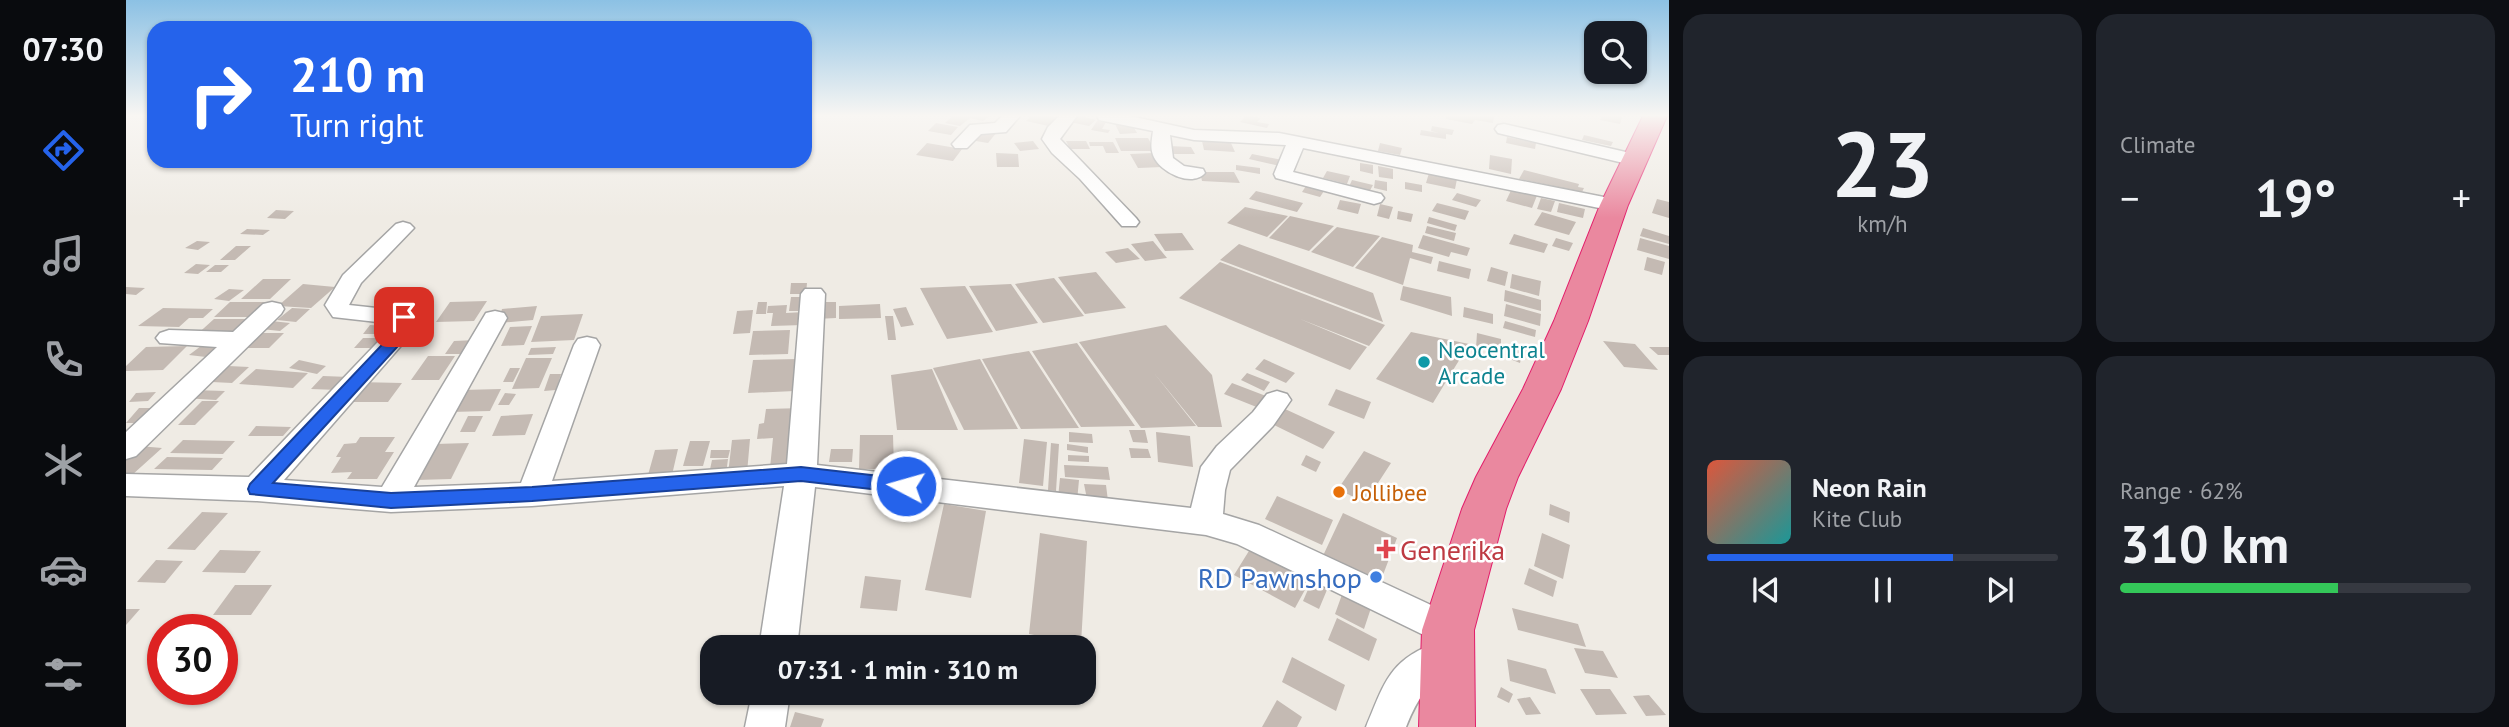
<!DOCTYPE html>
<meta charset="utf-8">
<style>
:root{--surface:#171b24;--page:#20242c;--text:#f1f3f6;--muted:#9ea1a6;--line:#363941;--accent:#2563eb}
body{margin:0;font-family:"PT Sans",sans-serif;background:var(--page);color:var(--text);height:100vh;display:flex;flex-direction:column;font-size:26px;white-space:nowrap}
*{box-sizing:border-box;margin:0}
p{font-size:23px;color:var(--muted)}
.icon{flex:none;width:38px;height:38px;fill:none;stroke:currentColor;stroke-width:2;stroke-linecap:round;stroke-linejoin:round}
.map{position:relative;flex:1;overflow:hidden}
.details{display:flex;flex-direction:column;gap:14px;padding:14px;background:#0d0f14;width:840px}
.details>*{flex:none}
.hud{position:absolute;left:21px;top:21px;width:665px;height:147px;border-radius:21px;box-shadow:0 2px 5px #0004;background:#2563eb;color:#fff;overflow:hidden}
.tools{position:absolute;left:1458px;top:21px;display:grid;gap:14px}
.tools a{display:grid;place-items:center;width:63px;height:63px;border-radius:14px;background:var(--surface);box-shadow:0 2px 5px #0004;font-size:35px}
.speed{position:absolute;left:21px;top:614px;display:flex;gap:14px;font-size:35px;font-weight:700;text-align:center}
.speed>*{display:grid;place-content:center;width:91px;height:91px;border-radius:50%;background:var(--surface);box-shadow:0 2px 5px #0004;line-height:1}
.speed .limit{border:10px solid #d22;background:#fff;color:#111}
.pin{position:absolute;display:grid;place-items:center;width:60px;height:60px;color:#fff;margin:-30px;border-radius:14px;box-shadow:0 4px 10px #0006}
.me{position:absolute;width:77px;margin:-38px;rotate:276deg;stroke-linejoin:round;filter:drop-shadow(0 0 5px #0008)}
.turn{display:flex;align-items:center;gap:24px;height:147px;padding:0 28px;font-size:32px}
.turn .icon{width:91px;height:91px;stroke-width:2.5}
.turn b{display:block;font-size:49px;line-height:60px}
.big{font-size:52px;font-weight:600;line-height:1.1}
.details .card{flex:1;display:flex;flex-direction:column;justify-content:center;gap:10px;min-width:0;padding:0 24px;border-radius:21px;background:var(--page)}
.details .dial{align-items:center;gap:0}
.dial b{font-size:91px;line-height:1}
.song{display:flex;align-items:center;gap:21px}
.cover{width:84px;height:84px;border-radius:10px;background:linear-gradient(135deg,hsl(10 70% 55%),hsl(180 70% 35%))}
.played{height:7px;border-radius:4px;background:linear-gradient(90deg,var(--accent) 70%,var(--line) 70%)}
.keys{display:flex;justify-content:space-around;direction:ltr}
.heat{display:flex;justify-content:space-between;align-items:center;font-size:38px;direction:ltr}
.charge{height:10px;border-radius:5px;background:linear-gradient(90deg,#34c759 62%,var(--line) 0)}
.details .tiles{flex:1;display:grid;gap:14px;grid-template-columns:repeat(2,1fr)}
.trip{position:absolute;left:574px;top:635px;width:396px;height:70px;border-radius:21px;background:var(--surface);box-shadow:0 2px 5px #0004;font-weight:600;line-height:70px;text-align:center}
main{display:flex;flex:1;min-height:0}
.dock{display:flex;flex-direction:column;width:126px;justify-content:space-around;align-items:center;background:#090b0e;color:var(--muted)}
.dock .icon{width:49px;height:49px}
.dock .active{color:var(--accent)}
.dock b{font-size:32px;color:var(--text)}
.map>svg:first-child{display:block}
.building{fill:#c4bab3}
.lines{fill:none;stroke-linecap:round;stroke-linejoin:round}
.minor-casing{stroke:#a5a5a5;stroke-width:3}
.highway-casing{stroke:#e21d6a;stroke-width:2}
.minor{fill:#fff;fill-rule:evenodd}
.highway{fill:#ea889f;fill-rule:evenodd}
.route{fill:#2563eb;stroke:#184099;stroke-width:2}
.culture-dot{fill:#0f9aa8;stroke:#fff;stroke-width:2.5}
.food-dot{fill:#e8710a;stroke:#fff;stroke-width:2.5}
.health-dot{fill:#e0444e;stroke:#fff;stroke-width:2.5}
.shop-dot{fill:#3f7fe0;stroke:#fff;stroke-width:2.5}
.labels{text-anchor:middle;dominant-baseline:central;stroke-width:5;stroke-linejoin:round;paint-order:stroke}
.culture-label{font-size:23px;fill:#0d838f;stroke:#fff;text-anchor:start}
.food-label{font-size:23px;fill:#c56008;stroke:#fff;text-anchor:start}
.near-health-label{font-size:28px;fill:#be3a42;stroke:#fff;text-anchor:start}
.near-shop-label{font-size:28px;fill:#366cbe;stroke:#fff;text-anchor:end}
</style>
<main>
<nav class="dock">
<b>07:30</b>
<svg class="icon active" aria-label="directions" viewBox="0 0 24 24"><path d="M12 3l9 9-9 9-9-9zM9 14v-3h6M13 9l2 2-2 2"/></svg>
<svg class="icon" aria-label="music" viewBox="0 0 24 24"><path d="M9 18V5l10-2v13"/><circle cx="6" cy="18" r="3"/><circle cx="16" cy="16" r="3"/></svg>
<svg class="icon" aria-label="phone" viewBox="0 0 24 24"><path d="M5 4h4l2 5-3 2q2 4 5 5l2-3 5 2v4C11 20 4 13 5 4z"/></svg>
<svg class="icon" aria-label="climate" viewBox="0 0 24 24"><path d="M12 3v18M4 7l16 10M4 17L20 7"/></svg>
<svg class="icon" aria-label="car" viewBox="0 0 24 24"><path d="M5 17H2v-5l4-1 3-4h7l3 4 3 1v5h-3M9 17h6M6 11h13"/><circle cx="7" cy="17" r="2"/><circle cx="17" cy="17" r="2"/></svg>
<svg class="icon" aria-label="filters" viewBox="0 0 24 24"><path d="M4 7h16M4 17h16"/><circle cx="9" cy="7" r="2"/><circle cx="15" cy="17" r="2"/></svg>
</nav>
<div class="map">
<svg width="1543" height="727" viewBox="0 0 1543 727">
<rect width="100%" height="100%" fill="#efebe4"/>
<!-- building -->
<path class="building" d="M827 116H863L857 121 844 118 834 126 819 123Z
M905 116H923L936 119 927 127 900 121Z
M951 116H955L970 120 963 126 944 122Z
M1120 116 1135 118 1131 122 1143 124 1141 128 1114 122Z
M1321 116H1368L1367 123 1349 120 1346 124 1320 119Z
M1476 116H1494L1496 117 1494 124 1474 120Z
M971 121 980 122 976 129 984 130 982 133 965 130Z
M810 123 832 127 825 135 802 131Z
M989 124H1006L1011 133 994 134Z
M1306 126 1328 130 1326 135 1320 134V139L1294 135 1295 130 1313 133 1305 131Z
M853 129 871 132 862 143 844 140Z
M1458 135 1487 142 1485 146 1456 140Z
M1381 137 1410 143 1409 149 1380 143Z
M989 138H1022L1029 151H995Z
M907 141 913 149 894 151 888 143Z
M940 141H960L964 149H944Z
M1076 141 1105 143 1109 152 1078 150Z
M963 142H987L993 153H980L977 146H964Z
M801 143 836 149 827 161 790 155Z
M1254 143 1276 148 1274 155 1252 151Z
M1043 146 1065 147 1069 154H1047Z
M870 153 892 154 893 167H871Z
M1027 153 1036 167 1012 168 1004 154Z
M1126 154 1156 160 1154 166 1123 159Z
M1364 155 1386 159 1385 174 1363 169Z
M1234 163 1247 165V174L1234 171Z
M1110 165 1134 168V174L1110 170Z
M1252 166 1267 169V179L1253 177Z
M1398 170 1453 184 1452 187 1458 188 1456 192 1393 179Z
M1201 171 1224 176 1221 184 1197 178Z
M1074 172H1108L1114 183 1076 181Z
M1303 173 1331 179 1329 189 1300 183Z
M1226 180 1247 185 1242 194 1222 189Z
M1249 180 1261 182V191L1248 188Z
M1279 182 1296 185V192L1279 189Z
M1180 186 1198 191 1194 197 1176 192Z
M1387 186 1412 193 1406 208 1380 201Z
M1130 191 1177 203 1171 212 1123 199Z
M1331 193 1355 200 1350 207 1326 200Z
M1415 198 1429 201 1425 212 1411 209Z
M1531 199 1543 202V218L1526 213Z
M1214 200 1235 204 1232 214 1211 209Z
M1311 203 1343 211 1339 220 1306 211Z
M1433 203 1459 209 1457 218 1431 212Z
M1254 204 1267 207 1263 219 1251 216Z
M1119 207 1162 216 1141 237 1101 223Z
M150 210 168 211 159 219 141 218Z
M1272 211 1287 214 1285 222 1271 219Z
M1416 212 1450 222 1443 235 1408 225Z
M1164 216 1208 226 1183 251 1143 238Z
M1303 217 1331 225 1329 231 1301 223Z
M1301 226 1330 233 1328 241 1299 233Z
M1211 227 1254 236 1227 267 1185 252Z
M1517 228 1543 236V244L1514 236Z
M121 229 144 230 137 235 114 234Z
M1056 233 1068 250 1039 251 1028 234Z
M1388 234 1422 244 1418 253 1383 244Z
M1297 235 1344 248 1341 256 1325 252 1323 257 1292 248Z
M1256 237 1287 245 1286 252 1307 257 1305 264 1284 258 1277 285 1229 268Z
M1430 238 1447 243 1443 251 1426 246Z
M1514 238 1543 246V259L1511 250Z
M71 241 84 242 72 250 59 248Z
M1027 241 1041 258 1019 261 1005 244Z
M1113 244 1247 293 1257 322 1094 260Z
M110 246H125L109 260H94Z
M1002 248 1014 259 990 263 979 252Z
M1521 257 1539 262 1536 275 1518 270Z
M1313 261 1345 269 1343 279 1311 271Z
M1094 262 1259 325 1243 346 1174 319 1241 347 1224 370 1053 298Z
M70 264 84 265 72 274 58 273Z
M89 265H103L95 272H80Z
M1365 267 1382 272 1379 286 1361 281Z
M970 272 1000 308 959 314 932 277Z
M1386 274 1415 281 1413 296 1384 288Z
M928 278 958 316 917 323 889 284Z
M137 279H165L144 299H115Z
M665 283H681L680 294H664Z
M177 284 209 287 185 308 152 306Z
M885 284 912 323 870 331 843 286Z
M839 286 867 332 821 339 794 288Z
M1277 286 1325 297 1326 316 1274 300Z
M0 287 19 288 10 295 0 294Z
M103 289 118 290 103 301 88 299Z
M1379 290 1415 300V311L1378 301Z
M665 297H678L677 311H663Z
M361 301 348 321 310 322 324 302Z
M104 302H141L126 317H88Z
M632 302H641L640 314H630Z
M691 302H710V318L690 319Z
M754 304 755 318 713 319V306Z
M1380 304 1415 314 1414 326 1378 316Z
M661 305 660 313 678 312 677 325 645 326 647 313H641L642 306Z
M411 306 407 320 372 323 376 309Z
M780 307 788 325 775 327 767 309Z
M1338 307 1367 314V324L1337 317Z
M37 308 87 309 77 318H63L53 327 12 326Z
M166 308 184 309 170 322 151 320Z
M627 310 624 333 607 334 611 311Z
M457 314 448 340 405 342 415 316Z
M759 316H767L770 340H762Z
M88 319H122L105 337H68Z
M145 321 164 323 154 331 135 329Z
M1379 321 1410 330 1409 337 1377 328Z
M244 325 264 326 258 334H237Z
M1040 325 1086 375 1096 427H1072L1028 373 1070 426 1015 428 953 342Z
M406 326 398 345 375 346 384 327Z
M664 330 662 354 623 355 627 331Z
M1285 332 1343 344 1307 403 1250 379Z
M135 333H158L143 348H120Z
M1351 333 1375 339V354L1350 348Z
M237 338H255L246 348H228Z
M350 340 342 354H319L328 341Z
M1477 341 1509 344 1532 370 1498 367Z
M79 343 95 345 80 357 63 355Z
M951 343 1009 426 955 427 906 351Z
M61 346 37 370 0 371V366L20 347Z
M430 347 427 354 402 355 405 348Z
M1388 347 1397 350 1394 363 1384 359Z
M1523 347H1543V355H1532Z
M903 351 953 428 895 429 856 359Z
M302 356H329L313 380H285Z
M400 358H426L413 388 386 389Z
M672 359 669 391 622 393 627 360Z
M854 359 892 429 838 430 807 368Z
M1138 359 1169 373 1160 383 1129 369Z
M173 360 200 366 191 374 163 368Z
M102 366 123 367 106 383 86 382Z
M384 368H394L387 382H377Z
M130 369 182 373 167 388 113 384Z
M806 369 832 430H771L765 375Z
M1121 373 1144 382 1138 391 1115 380Z
M424 374H435L430 390 418 391Z
M197 376 223 377 212 390 185 389Z
M231 382 276 383 262 402H215Z
M1106 383 1140 396 1133 408 1098 394Z
M375 389 364 411 324 412 336 390Z
M1210 389 1245 402 1238 419 1202 405Z
M66 390 99 391 90 400 57 398Z
M30 392 22 401 3 402 10 393Z
M379 393 390 394 383 405H372Z
M76 401H93L69 425H52Z
M13 408H25L9 423H0Z
M677 408 664 468H644L647 438 631 439 633 424 638 423 640 409Z
M1159 409 1209 432 1197 449 1146 424Z
M407 414 399 435 366 436 375 416Z
M342 416H357L349 432H334Z
M130 426 165 427 157 436H122Z
M1003 430H1019L1022 443 1007 442Z
M943 432 966 434 967 443 943 442Z
M1030 432 1064 436 1067 467 1032 462Z
M734 435H767L768 469H733Z
M234 437H269L259 452H268L251 479H221L226 472 205 473 215 457H210L218 444 230 443Z
M624 439 621 473 602 474 606 440Z
M898 439 921 442 917 486 893 483Z
M57 440 109 441 97 454 44 453Z
M564 441H584L577 466H557Z
M343 443 325 479 290 480 309 444Z
M925 443 933 444 930 491 922 490Z
M941 444 962 447V453L941 450Z
M13 446 36 448 6 475 0 474V457Z
M1003 448 1022 449 1025 458H1005Z
M552 449 546 475H522L529 450Z
M705 449H727L726 462H703Z
M585 450H604L602 458H584Z
M1238 451 1265 463 1239 503 1212 489Z
M942 455 963 456V462L942 461Z
M1180 455 1195 462 1190 472 1175 465Z
M41 457 97 458 86 470 28 469Z
M602 459 600 474H583L586 460Z
M938 465 982 467 984 480 939 477Z
M934 478 953 480 951 501 932 498Z
M958 484 980 485 982 501 961 499Z
M1151 496 1207 520 1196 545 1139 519Z
M818 504 860 511 845 598 799 590Z
M1424 504 1444 512 1443 523 1423 515Z
M76 512 102 513 69 550 41 549Z
M1217 513 1271 538 1252 588 1195 560Z
M914 533 961 541 955 644 903 634Z
M1416 533 1444 545 1437 579 1408 566Z
M1126 546 1186 577 1169 608 1108 575Z
M94 550 135 551 119 573 76 572Z
M30 560 57 561 39 583 11 582Z
M1403 568 1431 581 1427 597 1398 584Z
M739 576 775 580 771 611 734 608Z
M1187 578 1203 585 1193 609 1177 601Z
M109 585H146L125 615H87Z
M1218 589 1247 602 1238 629 1209 614Z
M1386 608 1452 624 1460 647 1392 630Z
M0 609H14L0 625Z
M1211 618 1251 639 1243 661 1202 640Z
M1448 648 1477 651 1492 678 1459 673Z
M1166 657 1219 685 1210 711 1156 682Z
M1381 659 1420 669 1430 694 1384 681Z
M1375 687 1387 694 1383 703 1371 697Z
M1454 689H1484L1501 714 1470 715Z
M1523 695 1540 715 1520 716 1507 696Z
M1404 697 1415 714 1400 715 1391 699Z
M1151 700 1176 717 1171 727H1136Z
M669 712 698 719 695 727H664Z"/>
<g class="lines">
<!-- minor casing -->
<g class="minor-casing">
<path id="minor" d="M876 116H894L880 132 855 134 841 148H829L826 144 844 125 869 123Z
M933 116H951L934 139 1010 218 1013 222 1010 226H996L954 179 926 153 916 139 922 127Z
M971 116H1004L1068 130 1153 133 1488 199 1495 201 1498 205 1495 209 1488 211 1177 148 1167 172 1255 194 1258 198 1255 202 1248 204 1150 178 1148 174 1160 145 1068 140 1044 135 1047 158 1058 166 1077 169 1079 173C1066 188 1033 172 1027 155 1024 147 1026 139 1027 131L973 120Z
M1378 124 1517 156 1519 160 1510 166 1372 133 1369 129 1372 125Z
M277 222 284 224 288 228 235 283 223 305 287 312 294 324 158 480 256 487 357 318 360 313 369 311 378 313 381 318 288 487 395 483 448 345 452 339 461 337 470 339 474 345 426 481 661 464 675 294 679 289H695L699 294 691 465 1065 508 1075 467 1091 446 1127 412 1141 394 1151 391 1161 394 1165 400 1147 426 1104 470 1099 490 1097 514 1133 525 1335 619 1340 630 1335 641 1330 643 1339 656 1333 668C1303 680 1292 697 1280 727H1240C1259 682 1263 660 1312 642L1111 544 1080 535 689 487 671 648H633L658 486 406 506 265 512 131 501 0 496V474L123 477 269 324 207 317 199 305 217 275 270 224Z
M146 302 155 304 158 309 155 314 10 456 0 459V432L91 347 34 343 30 338 34 333 43 330 107 332 137 304Z
M626 693H664L659 727H619Z"/>
</g>
<!-- highway casing -->
<g class="highway-casing">
<path id="highway" d="M1517 116H1541L1502 205 1462 321 1435 389 1392 477 1380 509 1348 630 1349 727H1293L1296 630 1336 509 1350 477 1397 389 1428 321 1474 205Z"/>
</g>
<!-- minor -->
<use href="#minor" class="minor"/>
<!-- highway -->
<use href="#highway" class="highway"/>
</g>
<!-- sky -->
<linearGradient id="sky" x2="0" y2="1"><stop stop-color="#8cc1e4"/><stop offset="0.53" stop-color="#f8f6f3"/><stop offset="1" stop-color="#f8f6f3" stop-opacity="0"/></linearGradient>
<rect width="1543" height="218" fill="url(#sky)"/>
<!-- route -->
<path class="route" d="M278 313 283 314 289 324 283 334 147 483 265 493 406 487 675 467 780 479 787 481 790 486 787 491 780 493 675 481 406 501 265 508 124 494 122 489 124 484 272 328 274 324 270 317Z"/>
<!-- markers -->
<circle class="culture-dot" cx="1298" cy="362" r="7"/>
<circle class="food-dot" cx="1213" cy="492" r="7"/>
<path class="health-dot" d="M1256.5 538.5h7v7h7v7h-7v7h-7v-7h-7v-7h7z"/>
<circle class="shop-dot" cx="1250" cy="577" r="7"/>
<g class="labels">
<!-- culture labels -->
<g class="culture-label">
<text x="1312" y="349">Neocentral<tspan x="1312" dy="26">Arcade</tspan></text>
</g>
<!-- food labels -->
<g class="food-label">
<text x="1227" y="492">Jollibee</text>
</g>
<!-- near-health labels -->
<g class="near-health-label">
<text x="1274" y="549">Generika</text>
</g>
<!-- near-shop labels -->
<g class="near-shop-label">
<text x="1236" y="577">RD Pawnshop</text>
</g>
</g>
</svg>
<div class="tools">
<a><svg class="icon" aria-label="search" viewBox="0 0 24 24"><circle cx="10" cy="10" r="6"/><path d="M15 15l6 6"/></svg></a>
</div>
<div class="speed"><div class="limit">30</div></div>
<div class="pin" style="left:278px;top:317px;background:#d93025"><svg class="icon" aria-label="arrive" viewBox="0 0 24 24"><path d="M6 21V4h12l-3 4 3 4H6"/></svg></div>
<svg class="me" style="left:780px;top:486px" viewBox="-20 -20 40 40"><circle r="17" fill="#2563eb" stroke="#fff" stroke-width="3"/><path d="M0-11L8 9 0 5-8 9z" fill="#fff"/></svg>
<div class="trip">07:31 · 1 min · 310 m</div>
<div class="hud">
<div class="turn"><svg class="icon" aria-label="right" viewBox="0 0 24 24"><path d="M7 20v-9h11M14 6l5 5-5 5"/></svg><div><b>210 m</b>Turn right</div></div>
</div>
</div>
<section class="details">
<div class="tiles">
<div class="card dial"><b>23</b><p>km/h</p></div>
<div class="card"><p>Climate</p>
<div class="heat"><a>−</a><b class="big">19°</b><a>+</a></div>
</div>
<div class="card">
<div class="song"><i class="cover"></i><div><b>Neon Rain</b><p>Kite Club</p></div></div>
<div class="played"></div>
<div class="keys"><svg class="icon" aria-label="previous" viewBox="0 0 24 24"><path d="M18 5L8 12l10 7zM5 5v14"/></svg><svg class="icon" aria-label="pause" viewBox="0 0 24 24"><path d="M8 5v14M16 5v14"/></svg><svg class="icon" aria-label="next" viewBox="0 0 24 24"><path d="M6 5l10 7-10 7zM19 5v14"/></svg></div>
</div>
<div class="card"><p>Range · 62%</p><b class="big">310 km</b><div class="charge"></div></div>
</div>
</section>
</main>
